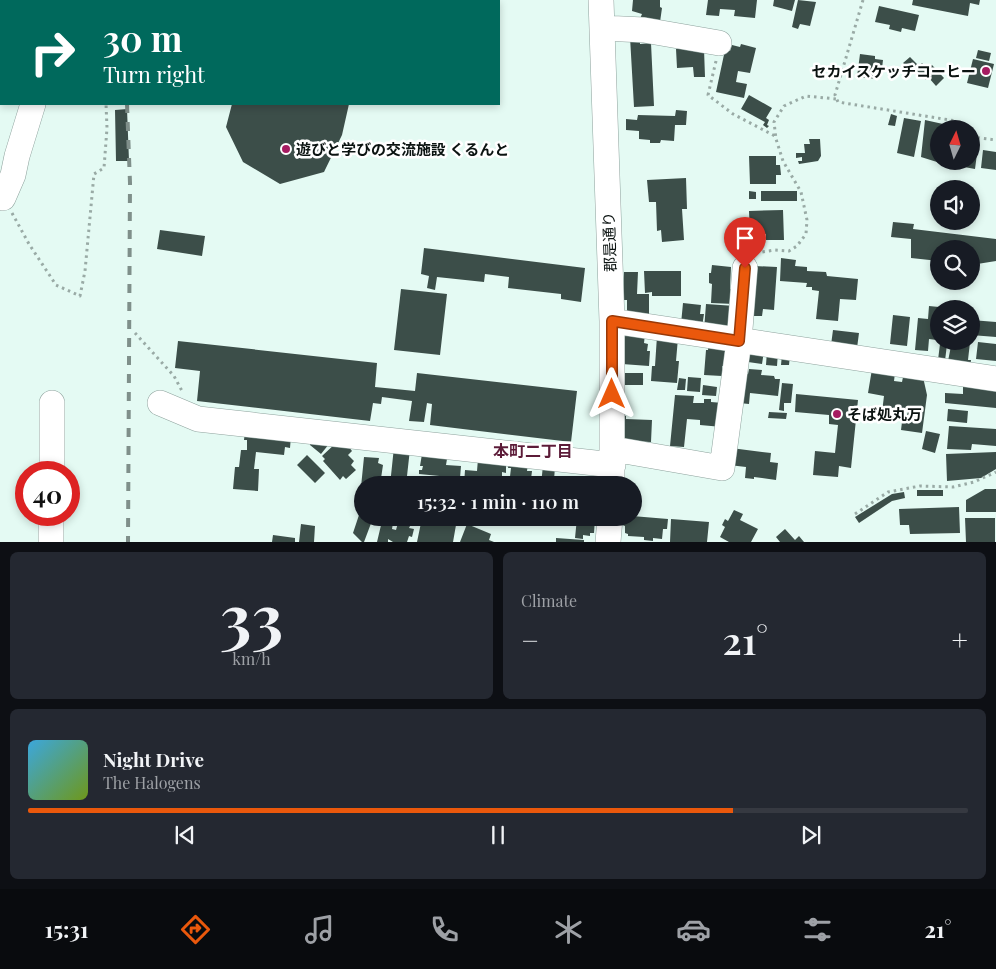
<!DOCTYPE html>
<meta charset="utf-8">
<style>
:root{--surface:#171b24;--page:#242831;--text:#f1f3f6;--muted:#9ea1a6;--line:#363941;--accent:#ea580c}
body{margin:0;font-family:"Playfair Display","Noto Sans JP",serif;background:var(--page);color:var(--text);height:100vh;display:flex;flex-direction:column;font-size:19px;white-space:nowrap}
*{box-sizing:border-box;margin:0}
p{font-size:16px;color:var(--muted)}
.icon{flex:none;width:28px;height:28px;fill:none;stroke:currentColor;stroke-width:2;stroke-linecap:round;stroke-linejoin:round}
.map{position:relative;height:542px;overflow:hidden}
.side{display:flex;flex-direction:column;gap:10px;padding:10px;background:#0d0f14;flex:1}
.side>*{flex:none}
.top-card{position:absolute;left:0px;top:0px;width:500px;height:105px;box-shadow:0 2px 8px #0003;background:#00695c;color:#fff;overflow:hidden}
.needle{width:32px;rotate:5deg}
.controls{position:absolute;left:930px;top:120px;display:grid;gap:10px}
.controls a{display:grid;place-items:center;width:50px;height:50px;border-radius:50%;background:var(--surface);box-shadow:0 2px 8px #0003;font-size:25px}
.speed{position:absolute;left:15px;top:461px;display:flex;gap:10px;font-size:25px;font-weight:700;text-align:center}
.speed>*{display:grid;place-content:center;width:65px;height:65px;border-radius:50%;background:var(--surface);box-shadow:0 2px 8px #0003;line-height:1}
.speed .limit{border:8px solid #d22;background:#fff;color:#111}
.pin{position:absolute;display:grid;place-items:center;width:42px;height:42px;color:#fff;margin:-51px -21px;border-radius:50% 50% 50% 0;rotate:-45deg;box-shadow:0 0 5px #0007}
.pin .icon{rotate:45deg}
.me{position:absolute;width:55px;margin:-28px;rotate:0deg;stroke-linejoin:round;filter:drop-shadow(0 0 4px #0008)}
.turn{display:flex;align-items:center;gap:18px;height:105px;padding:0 20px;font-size:22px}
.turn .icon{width:65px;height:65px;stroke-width:2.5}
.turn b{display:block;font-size:35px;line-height:42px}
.big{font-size:38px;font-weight:600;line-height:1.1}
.side .card{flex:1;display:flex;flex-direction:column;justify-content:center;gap:8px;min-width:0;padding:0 18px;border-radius:8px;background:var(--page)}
.side .dial{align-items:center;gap:0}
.dial b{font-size:65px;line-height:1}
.song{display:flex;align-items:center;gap:15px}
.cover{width:60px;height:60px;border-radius:8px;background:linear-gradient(135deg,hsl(200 70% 55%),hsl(80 70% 35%))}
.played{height:5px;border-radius:2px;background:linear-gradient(90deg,var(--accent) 75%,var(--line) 75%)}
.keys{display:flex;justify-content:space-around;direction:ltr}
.heat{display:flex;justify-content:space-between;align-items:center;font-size:28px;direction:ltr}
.side .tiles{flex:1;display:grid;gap:10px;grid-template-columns:1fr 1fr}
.card:last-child{grid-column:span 2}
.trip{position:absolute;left:354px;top:476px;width:288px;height:50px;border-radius:25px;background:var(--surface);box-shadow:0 2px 8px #0003;font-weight:600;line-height:50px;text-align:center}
.tabs{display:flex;height:80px;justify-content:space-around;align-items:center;background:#090b0e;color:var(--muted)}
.tabs .icon{width:35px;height:35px}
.tabs .selected{color:var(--accent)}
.tabs b{font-size:22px;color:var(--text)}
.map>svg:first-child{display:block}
.building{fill:#3c4e49}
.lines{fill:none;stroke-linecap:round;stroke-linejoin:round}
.minor-casing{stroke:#8ea29d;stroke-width:26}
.path{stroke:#99aaa5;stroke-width:3;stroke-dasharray:2.5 4;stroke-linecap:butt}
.minor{stroke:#fff;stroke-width:25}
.rail{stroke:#7f8f8a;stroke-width:4;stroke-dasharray:9 9;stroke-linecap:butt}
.route-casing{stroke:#983908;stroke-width:12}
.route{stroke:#ea580c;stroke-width:9}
.poi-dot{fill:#a61b61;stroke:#fff;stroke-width:2}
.labels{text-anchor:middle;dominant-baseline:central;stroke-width:5;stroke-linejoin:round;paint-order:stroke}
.poi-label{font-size:15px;font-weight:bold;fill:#0b1311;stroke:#fff;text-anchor:start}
.street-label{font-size:15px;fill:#0b1311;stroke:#fff}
.neighbourhood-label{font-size:16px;font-weight:bold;fill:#5c1b38;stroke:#fff}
</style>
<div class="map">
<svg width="996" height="542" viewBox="0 0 996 542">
<rect width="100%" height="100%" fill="#e4faf3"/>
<!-- building -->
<path class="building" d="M633 0H660V7L662 8 660 22 639 21 642 14 632 11Z
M708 0H757L755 18 734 16 735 10 720 9 719 16 706 15Z
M774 0H795L792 11 773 6Z
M798 0 816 2 810 26 800 24 798 29 792 27Z
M913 0H980L979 5 970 3 968 16 912 5Z
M879 6 919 15 915 31 902 28 901 32 889 29 890 25 875 22Z
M640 36V44L651 43 654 106 634 107 630 37Z
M741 44 756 48 750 73 738 71 736 82 747 84 744 98 716 92 725 50 730 51 732 45 740 47Z
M676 49H704L705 77H694L693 67 677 68Z
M978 50 991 53 989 61 976 58Z
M860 54 875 56V59L883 60 881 77 878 79 857 77Z
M910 57 919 66 922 63 928 69 932 65 944 78 936 86 929 78 926 80 916 70 913 73 903 63Z
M973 59 994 64 988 88 967 83Z
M749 95 772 108 766 118 769 120 767 125 769 126 767 128 763 125 765 122 741 109Z
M232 104H349L342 135 324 172 280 184 243 162 226 127Z
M127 109 129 161H116L115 110Z
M676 110 687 111 686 125H675L674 141 661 140 660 143H650V140L639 139V131L626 130V119L637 120 638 115 675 116Z
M891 114 897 116 895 126 888 125Z
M904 118 921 121 914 157 897 153Z
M925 120 952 126V129H939V161H971V145L978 146 975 169 937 162 921 157Z
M809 139H820L821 156 818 161 799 164 798 161H802V157L796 158V153H805L804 144H810Z
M983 150 996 152V170L981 168Z
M749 156H776V165H780L781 175H776V184H750Z
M686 178 687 209H682L684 240 662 242 661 230 657 231 656 202H649L647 180Z
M749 191 756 192V199H749Z
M761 191H797V201H761Z
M783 210 784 240H766V234L750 235 749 211Z
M893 222 914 224 913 229 996 239V261L971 265V249H939V261L911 258V239L891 237Z
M160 230 205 236 202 256 157 249Z
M424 248 585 268 581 302 561 299V294L508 288 509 277 485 274 484 282 437 277 435 290 427 288 429 276 421 274Z
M781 258 796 260 795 266 807 267V271L826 272 827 276 858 279 856 300 840 299 838 321 816 319 819 291 812 290V287H806L807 283 780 281Z
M712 265 731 267 730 289H735L734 304 711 303 712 284 709 283V273H711Z
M754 266 777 267 774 310 763 309 762 316H751Z
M644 271H681V296H652V292L645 293Z
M624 272H638L637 294H649V314L627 313V300H623Z
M401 289 447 294 440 355 394 350Z
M683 303 701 305 700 314H704L702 327 681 324Z
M706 304 735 306 733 333 704 330Z
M929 306 939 307 937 319H939V338L937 340 929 339 928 351 915 350 918 318 928 319Z
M893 315 910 317 907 346 890 344Z
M971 320 996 322V337L971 335Z
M833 330 859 333 857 348 831 345Z
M624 333 645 334 644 343 648 344 647 351H650L649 366 622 364Z
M657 336 678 338 676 361H679L677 383 651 381 652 366H655Z
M178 341 377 363 375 387 415 391 417 373 577 391 571 442 430 425 432 404 427 403 424 422 409 421 412 401 382 397 381 404 373 403 370 421 197 401 200 371 175 368Z
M952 341 970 342 968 360H971L970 368 947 366Z
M978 342 996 344V361L976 359Z
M709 343 731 345 729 367 722 366V376L704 375 706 350H708Z
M940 344H947L945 361 938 360Z
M743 348 764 351 762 364 741 361Z
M767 351 778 352 777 366 766 365Z
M782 354 790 355 789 365H781Z
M749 369 762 370 761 375 774 376 775 379H780L778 396 750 393 749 404 739 403 741 374H748Z
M872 369 895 373 894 381 902 382 903 377H923L927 395 922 433 901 430 902 422 906 423 908 410 901 409 900 415 882 412 884 396 868 393Z
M625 373H643V385H625Z
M688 377 701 378 700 392 687 391Z
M679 378 686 379 685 390H677Z
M782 383 793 384 791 403H784V411L779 410Z
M963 383 996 387V408L945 403V393L963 394Z
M703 385 717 387 716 396 702 395Z
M796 394 858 400 851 468 839 466 838 477 813 475 815 451 835 453 838 425 829 424V415L795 412Z
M675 395 694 396 693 403H704V399H711V402L723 403 722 427 700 425V420L687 419 684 447 670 446Z
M948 409 968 411 967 423 947 421Z
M769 412 787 413 786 419 768 418Z
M623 415 626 416V419L652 420 651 442 621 441Z
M949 426 996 429V446L972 444 971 450 947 449Z
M245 431 291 436 290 448 285 447 284 455 256 452 254 469H259L258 491 233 489 235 467H239L241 450H247V440H244Z
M926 431 940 434 935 453 922 449Z
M311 438 329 444 321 454 310 445Z
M345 442 352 451 348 455 354 461 351 465 356 470 346 479 343 476 340 480 323 461 325 459 322 456 336 443Z
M394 447 410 449 406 485H390Z
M731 448 771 453 770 462 778 463 776 480 754 477V479L745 478 746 467 729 465Z
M996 452V469L981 478 947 481 946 454Z
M448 453 446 465 461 466 460 478 419 474V470H422L423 466H420L422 454Z
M307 455 325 473 315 483 297 465Z
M364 457 379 458 378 463 383 465 380 485H362V488L361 487Z
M478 459 506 460V473L502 472V485H464L465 470 477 471Z
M509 462 528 463 527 471H532L531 479 537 480V485H509L511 468H508Z
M543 465 555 467 554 480H556V485H541Z
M422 478 444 480V485H421Z
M985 489H996V512H966V500Z
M917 490H943V496H917Z
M904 492 905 498 892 501 859 523 855 517 892 494Z
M362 506V518H373L364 542H362L353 533Z
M959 507 960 533 910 534 909 525H900L899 509Z
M734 510 743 514 740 520 758 529 751 542H729L720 537 725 527 722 525 725 519 728 521Z
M632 516 668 519 667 529H663L662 539 653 538V541L644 540V537L628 536V534L625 533V526L622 525 623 518H632Z
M422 518H432V520L456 525 453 542H417Z
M577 518H595L594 533H590V536L583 535V539L575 538Z
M965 518H995V542H966Z
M671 519 709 522 707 542H670Z
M382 521 393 523 392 529 396 530 398 523 410 526 409 528 414 529 412 537 409 536 407 542H393L388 539V542H377Z
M301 524 315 526 314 542H299Z
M467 524 491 534 489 540 494 542H460Z
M785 529 795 540 799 536 804 542H780L776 537Z
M273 535 295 538V542H272Z
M556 538 584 540V542H556Z"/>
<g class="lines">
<!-- minor casing -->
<g class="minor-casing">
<path id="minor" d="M29 0V1
M601 0 612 321V485
M602 28 644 30 719 43
M0 197 3 198 13 175 17 156 33 104
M612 321 996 379
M160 403 198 419 613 465
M613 449 722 468 739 341 745 268
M52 472V403
M51 542V515
M608 542 610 518"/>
</g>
<!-- path -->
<path class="path" d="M106 0V1
M863 0 835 95 838 102 956 121 962 129
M716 61 708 95 733 114 775 136
M971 137 996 140
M12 213 29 244 56 285 80 296 85 271 94 174 104 168 107 128 106 104
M756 253 775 250 789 251 797 246 806 234 807 220 801 192 783 161 776 139 774 122 784 106 806 96 837 99
M135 333 174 376 182 391
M855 514 888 492 920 486 953 487 974 482 996 472"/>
<!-- minor -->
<use href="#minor" class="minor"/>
<!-- rail -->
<path class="rail" d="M124 0V1
M127 104 130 183 128 542"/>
</g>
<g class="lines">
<!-- route casing -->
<g class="route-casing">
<path id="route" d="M612 394V321L739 341 745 268"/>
</g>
<!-- route -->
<use href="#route" class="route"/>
</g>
<!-- markers -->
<g class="poi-dot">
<circle cx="986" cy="71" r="5"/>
<circle cx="286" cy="149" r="5"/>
<circle cx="837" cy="414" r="5"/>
</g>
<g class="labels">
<!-- poi labels -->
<g class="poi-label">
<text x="976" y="71" text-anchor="end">セカイスケッチコーヒー</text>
<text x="296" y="149">遊びと学びの交流施設 くるんと</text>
<text x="847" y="414">そば処丸万</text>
</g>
<!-- street labels -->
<g class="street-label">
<text transform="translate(609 242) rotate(-92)">郡是通り</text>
</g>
<!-- neighbourhood labels -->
<g class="neighbourhood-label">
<text x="533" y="450">本町二丁目</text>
</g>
</g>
</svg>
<div class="controls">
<a><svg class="needle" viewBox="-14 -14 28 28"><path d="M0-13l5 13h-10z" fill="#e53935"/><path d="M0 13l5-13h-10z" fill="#9ea1a6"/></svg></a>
<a><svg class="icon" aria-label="sound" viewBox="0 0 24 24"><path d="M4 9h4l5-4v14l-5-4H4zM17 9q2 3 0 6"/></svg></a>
<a><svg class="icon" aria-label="search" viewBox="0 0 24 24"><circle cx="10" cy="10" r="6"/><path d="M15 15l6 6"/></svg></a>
<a><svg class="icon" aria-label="layers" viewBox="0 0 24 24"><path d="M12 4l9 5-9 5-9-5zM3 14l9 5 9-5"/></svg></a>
</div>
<div class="speed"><div class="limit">40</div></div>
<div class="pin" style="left:745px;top:268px;background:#d93025"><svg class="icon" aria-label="arrive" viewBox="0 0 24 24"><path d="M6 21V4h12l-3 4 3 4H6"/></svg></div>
<svg class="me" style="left:612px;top:394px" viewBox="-20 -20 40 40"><path d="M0-17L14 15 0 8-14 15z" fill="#ea580c" stroke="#fff" stroke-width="4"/></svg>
<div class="trip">15:32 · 1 min · 110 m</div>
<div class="top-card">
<div class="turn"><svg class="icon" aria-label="right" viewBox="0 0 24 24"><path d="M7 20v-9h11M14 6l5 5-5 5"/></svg><div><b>30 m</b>Turn right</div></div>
</div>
</div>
<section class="side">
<div class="tiles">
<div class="card dial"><b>33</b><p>km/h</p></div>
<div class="card"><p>Climate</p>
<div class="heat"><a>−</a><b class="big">21°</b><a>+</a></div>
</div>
<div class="card">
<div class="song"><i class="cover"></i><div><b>Night Drive</b><p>The Halogens</p></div></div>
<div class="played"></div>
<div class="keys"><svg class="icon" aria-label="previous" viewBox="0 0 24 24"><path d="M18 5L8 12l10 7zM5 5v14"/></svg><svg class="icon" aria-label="pause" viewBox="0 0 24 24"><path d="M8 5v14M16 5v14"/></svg><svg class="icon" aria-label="next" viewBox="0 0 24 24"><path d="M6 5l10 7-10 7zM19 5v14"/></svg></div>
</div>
</div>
</section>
<nav class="tabs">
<b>15:31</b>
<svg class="icon selected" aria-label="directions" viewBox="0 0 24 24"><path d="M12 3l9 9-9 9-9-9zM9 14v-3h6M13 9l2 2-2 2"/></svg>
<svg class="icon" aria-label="music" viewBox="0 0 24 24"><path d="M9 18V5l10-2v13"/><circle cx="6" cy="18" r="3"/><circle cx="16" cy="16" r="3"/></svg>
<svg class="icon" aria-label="phone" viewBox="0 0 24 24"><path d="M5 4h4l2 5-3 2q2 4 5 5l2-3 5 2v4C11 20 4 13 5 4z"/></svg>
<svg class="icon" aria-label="climate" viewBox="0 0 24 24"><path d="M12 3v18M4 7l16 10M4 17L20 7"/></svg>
<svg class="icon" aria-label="car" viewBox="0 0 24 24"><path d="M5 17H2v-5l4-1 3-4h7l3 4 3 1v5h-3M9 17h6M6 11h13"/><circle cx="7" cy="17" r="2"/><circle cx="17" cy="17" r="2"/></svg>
<svg class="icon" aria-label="filters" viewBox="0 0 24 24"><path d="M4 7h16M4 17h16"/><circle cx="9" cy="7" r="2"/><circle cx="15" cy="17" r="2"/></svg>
<b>21°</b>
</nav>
